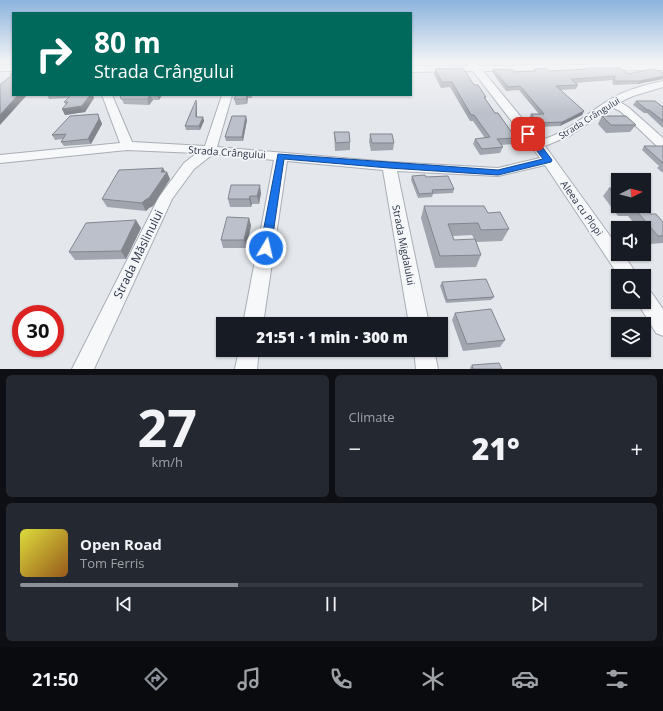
<!DOCTYPE html>
<meta charset="utf-8">
<style>
:root{--surface:#171b24;--page:#242831;--text:#f1f3f6;--muted:#9ea1a6;--line:#363941;--accent:#8c9099}
body{margin:0;font-family:"Open Sans",sans-serif;background:var(--page);color:var(--text);height:100vh;display:flex;flex-direction:column;font-size:15px;white-space:nowrap}
*{box-sizing:border-box;margin:0}
p{font-size:13px;color:var(--muted)}
.icon{flex:none;width:22px;height:22px;fill:none;stroke:currentColor;stroke-width:2;stroke-linecap:round;stroke-linejoin:round}
.map{position:relative;height:369px;overflow:hidden}
.sheet{display:flex;flex-direction:column;gap:6px;padding:6px;background:#0d0f14;flex:1}
.sheet>*{flex:none}
.top-card{position:absolute;left:12px;top:12px;width:400px;height:84px;border-radius:0px;box-shadow:0 1px 3px #0004;background:#00695c;color:#fff;overflow:hidden}
.needle{width:26px;rotate:84deg}
.buttons{position:absolute;left:611px;top:173px;display:grid;gap:8px}
.buttons a{display:grid;place-items:center;width:40px;height:40px;border-radius:0px;background:var(--surface);box-shadow:0 1px 3px #0004;font-size:20px}
.speed{position:absolute;left:12px;top:305px;display:flex;gap:8px;font-size:20px;font-weight:700;text-align:center}
.speed>*{display:grid;place-content:center;width:52px;height:52px;border-radius:50%;background:var(--surface);box-shadow:0 1px 3px #0004;line-height:1}
.speed .limit{border:6px solid #d22;background:#fff;color:#111}
.pin{position:absolute;display:grid;place-items:center;width:34px;height:34px;color:#fff;margin:-17px;border-radius:8px;box-shadow:0 2px 6px #0006}
.me{position:absolute;width:44px;margin:-22px;rotate:9deg;stroke-linejoin:round;filter:drop-shadow(0 0 3px #0008)}
.turn{display:flex;align-items:center;gap:14px;height:84px;padding:0 16px;font-size:18px}
.turn .icon{width:52px;height:52px;stroke-width:2.5}
.turn b{display:block;font-size:28px;line-height:34px}
.big{font-size:30px;font-weight:800;line-height:1.1}
.sheet .card{flex:1;display:flex;flex-direction:column;justify-content:center;gap:6px;min-width:0;padding:0 14px;border-radius:6px;background:var(--page)}
.sheet .dial{align-items:center;gap:0}
.dial b{font-size:52px;line-height:1}
.song{display:flex;align-items:center;gap:12px}
.cover{width:48px;height:48px;border-radius:6px;background:linear-gradient(135deg,hsl(60 70% 55%),hsl(30 70% 35%))}
.played{height:4px;border-radius:2px;background:linear-gradient(90deg,var(--accent) 35%,var(--line) 35%)}
.keys{display:flex;justify-content:space-around;direction:ltr}
.heat{display:flex;justify-content:space-between;align-items:center;font-size:22px;direction:ltr}
.sheet .tiles{flex:1;display:grid;gap:6px;grid-template-columns:1fr 1fr}
.card:last-child{grid-column:span 2}
.trip{position:absolute;left:216px;top:317px;width:232px;height:40px;border-radius:0px;background:var(--surface);box-shadow:0 1px 3px #0004;font-weight:800;line-height:40px;text-align:center}
.tabs{display:flex;height:64px;justify-content:space-around;align-items:center;background:#090b0e;color:var(--muted)}
.tabs .icon{width:28px;height:28px}
.tabs .selected{color:var(--accent)}
.tabs b{font-size:18px;color:var(--text)}
.map>svg:first-child{display:block}
.lines{fill:none;stroke-linecap:round;stroke-linejoin:round}
.minor-casing{stroke:#a9aeb7;stroke-width:2}
.minor{fill:#f7f8fa;fill-rule:evenodd}
.wall{fill:#a1a5ae;fill-rule:evenodd}
.shaded-wall{fill:#83868d}
.building{fill:#bbc0ca;stroke:#83868d}
.route{fill:#1a73e8;stroke:#114b97}
.labels{text-anchor:middle;dominant-baseline:central;stroke-width:3.5;stroke-linejoin:round;paint-order:stroke}
.far-street-label{font-size:9px;fill:#2b3445;stroke:#f4f6f9}
.street-label{font-size:10px;fill:#2b3445;stroke:#f4f6f9}
.near-street-label{font-size:12px;fill:#2b3445;stroke:#f4f6f9}
</style>
<div class="map">
<svg width="663" height="369" viewBox="0 0 663 369">
<rect width="100%" height="100%" fill="#e4e7ec"/>
<g class="lines">
<!-- minor casing -->
<g class="minor-casing">
<path id="minor" d="M466 62H474L478 66 663 64V70L483 71 540 140C567 134 589 111 613 98 628 89 646 85 663 81V87L633 96 620 102 628 107 663 138V149L659 148 620 111 612 107 571 135 545 146 618 247V254H623L638 276H619L545 165 498 176 397 171 429 324H409L383 170 287 161 263 324H243L274 160 213 154 194 169 172 199 94 369H72L159 197 184 163 197 153 127 150 0 163V155L120 143 102 95H112L132 142 205 146 222 95H232L217 147 389 162 498 168 540 158 473 71 411 72V66H468Z
M0 65H13V71H0Z
M644 290 651 292 663 309V336L656 333 637 302H644Z
M239 350H259L257 369H235Z
M414 350H434L438 369H416Z"/>
</g>
<!-- minor -->
<use href="#minor" class="minor"/>
</g>
<!-- wall -->
<path class="wall" d="M0 62H13V64H0Z
M440 62H453V64H441Z
M483 62H499L498 64H486Z
M522 62H537L536 64H524Z
M571 62H606L605 63H573Z
M586 68 628 74 663 73V79L637 84 613 85 612 81 613 80 575 83 578 85 576 89 560 90 584 111 582 115 560 126 537 127 529 118 531 114H539L519 90 506 91 492 72 493 69 515 72 533 71 534 69 549 71 585 69Z
M435 69 474 85 486 97 485 99 495 113 510 130 517 138 515 144 501 145 503 147 500 153 480 155 473 144 475 139 485 138 473 121H470L450 87 441 88 434 74Z
M47 95H93L94 98 85 112 65 115 62 109 66 105 64 102 68 98 49 99Z
M120 95H162L159 100H153L149 105 124 104Z
M236 95H252V98H248L247 104 236 105 234 99Z
M196 100 197 104V117H203L204 121 200 130H186L185 126Z
M636 101 663 107V128L647 113H644L633 105Z
M602 116 636 125 630 132 606 133 598 124Z
M100 119 102 124 91 144 64 146 61 142 63 139 55 140 52 135Z
M247 120 243 141H226L225 137Z
M334 132 350 142V150L335 151Z
M370 134 394 143 393 150 371 151 369 142Z
M644 146H663V173L657 168 659 166 642 150Z
M165 172 170 179 153 206 149 208 146 211 107 207 102 199Z
M412 176 426 177 454 189 453 193 433 194 432 197 418 198 411 180Z
M609 188H618V206H643L650 214 663 222V243L650 244 644 236V228H638L628 216H618L603 196Z
M261 193 259 204H252L251 207H230L228 199Z
M424 206 488 213 509 229 502 241 476 242 481 255 476 267 435 268 421 218ZM472 235 474 239 454 240 453 236Z
M249 218 251 226 246 248H223L221 240Z
M141 228 126 259 75 260 69 252Z
M442 282 494 297 491 300 446 303 440 286Z
M455 313 505 340 500 347 463 351 452 320Z
M472 365 502 369H470V368Z"/>
<!-- shaded-wall -->
<path class="shaded-wall" d="M663 76V79L637 84 640 81Z
M18 95H27L0 125V115Z
M90 95H93L94 98 85 112 65 115 62 109Z
M150 95 153 100 149 105 147 99Z
M157 95H162L159 100Z
M247 95H248V98L247 104 246 99Z
M196 100 197 104V121L196 117Z
M584 111 582 115 560 126 562 122Z
M98 114 102 124 91 144 88 139Z
M246 116 247 120 243 141 242 137Z
M203 117 204 121 200 130 199 126Z
M163 168 166 173 167 172 170 179 153 206 149 208 146 211 142 203Z
M260 185 261 193 259 204 257 196Z
M250 196 252 204 251 207 249 199Z
M249 218 251 226 246 248 244 240Z
M136 220 141 228 126 259 121 251Z"/>
<!-- building -->
<path class="building" d="M463 68 474 85H478L486 97H484L495 113H498L510 130 517 138 497 139 503 147 482 149 475 139 490 137 474 115H471L452 82H442L435 69Z
M546 68 549 71 587 69 586 68H620L628 74 653 69 663 73V76L640 81H615L614 77 616 76 571 79 578 85 556 86 584 111 562 122 539 123 531 114H544L520 86 508 87 493 69 513 70 515 72 536 71 534 69Z
M11 73H13V95H18L0 115V85L1 84 11 76Z
M71 95H90L82 106 62 109 68 102H64Z
M120 95H150L147 99H121Z
M236 95H247L246 99H234Z
M196 100V117H203L199 126H185Z
M636 101H655L663 107V121L649 110H647Z
M98 114 99 119 88 139 61 142 66 134 52 135 70 116Z
M232 116H246L242 137H225Z
M602 116H626L636 125H611Z
M334 132H349L350 142 336 143Z
M370 134H392L394 143H372Z
M644 146H663V163Z
M163 168 161 172H167L149 198 145 200 142 203 102 199 119 170Z
M425 175 426 177 448 176 454 189 432 190 433 193 419 194 412 176Z
M231 185H260L257 196H250L249 199H228Z
M609 188H618V200Z
M424 206H484L488 213 500 212 509 229 481 230 478 223 448 224 454 240 475 239 481 255 440 256Z
M622 206H643L650 214H656L663 222V236H658L634 208H624Z
M227 217 249 218 244 240H221Z
M136 220 121 251 69 252 86 223Z
M486 279 494 297 447 300 442 282Z
M491 309 505 340 467 344 455 313Z
M499 363 502 369H473L472 365Z"/>
<!-- sky -->
<linearGradient id="sky" x2="0" y2="1"><stop stop-color="#8bb4dd"/><stop offset="0.55" stop-color="#f3f4f6"/><stop offset="1" stop-color="#f3f4f6" stop-opacity="0"/></linearGradient>
<rect width="663" height="113" fill="url(#sky)"/>
<!-- route -->
<path class="route" d="M526 132H531L552 160 551 162 498 175 389 168 284 159 271 248 269 251 266 252 262 251 260 248 278 154 498 170 543 159 524 134Z"/>
<g class="labels">
<!-- far-street labels -->
<g class="far-street-label">
<text transform="translate(589 118) rotate(-32)">Strada Crângului</text>
</g>
<!-- street labels -->
<g class="street-label">
<text transform="translate(227 152) rotate(4)">Strada Crângului</text>
<text transform="translate(582 208) rotate(55)">Aleea cu Plopi</text>
<text transform="translate(404 245) rotate(79)">Strada Migdalului</text>
</g>
<!-- near-street labels -->
<g class="near-street-label">
<text transform="translate(138 254) rotate(-64)">Strada Măslinului</text>
</g>
</g>
</svg>
<div class="buttons">
<a><svg class="needle" viewBox="-14 -14 28 28"><path d="M0-13l5 13h-10z" fill="#e53935"/><path d="M0 13l5-13h-10z" fill="#9ea1a6"/></svg></a>
<a><svg class="icon" aria-label="sound" viewBox="0 0 24 24"><path d="M4 9h4l5-4v14l-5-4H4zM17 9q2 3 0 6"/></svg></a>
<a><svg class="icon" aria-label="search" viewBox="0 0 24 24"><circle cx="10" cy="10" r="6"/><path d="M15 15l6 6"/></svg></a>
<a><svg class="icon" aria-label="layers" viewBox="0 0 24 24"><path d="M12 4l9 5-9 5-9-5zM3 14l9 5 9-5"/></svg></a>
</div>
<div class="speed"><div class="limit">30</div></div>
<div class="pin" style="left:528px;top:134px;background:#d93025"><svg class="icon" aria-label="arrive" viewBox="0 0 24 24"><path d="M6 21V4h12l-3 4 3 4H6"/></svg></div>
<svg class="me" style="left:266px;top:248px" viewBox="-20 -20 40 40"><circle r="17" fill="#1a73e8" stroke="#fff" stroke-width="3"/><path d="M0-11L8 9 0 5-8 9z" fill="#fff"/></svg>
<div class="trip">21:51 · 1 min · 300 m</div>
<div class="top-card">
<div class="turn"><svg class="icon" aria-label="right" viewBox="0 0 24 24"><path d="M7 20v-9h11M14 6l5 5-5 5"/></svg><div><b>80 m</b>Strada Crângului</div></div>
</div>
</div>
<section class="sheet">
<div class="tiles">
<div class="card dial"><b>27</b><p>km/h</p></div>
<div class="card"><p>Climate</p>
<div class="heat"><a>−</a><b class="big">21°</b><a>+</a></div>
</div>
<div class="card">
<div class="song"><i class="cover"></i><div><b>Open Road</b><p>Tom Ferris</p></div></div>
<div class="played"></div>
<div class="keys"><svg class="icon" aria-label="previous" viewBox="0 0 24 24"><path d="M18 5L8 12l10 7zM5 5v14"/></svg><svg class="icon" aria-label="pause" viewBox="0 0 24 24"><path d="M8 5v14M16 5v14"/></svg><svg class="icon" aria-label="next" viewBox="0 0 24 24"><path d="M6 5l10 7-10 7zM19 5v14"/></svg></div>
</div>
</div>
</section>
<nav class="tabs">
<b>21:50</b>
<svg class="icon selected" aria-label="directions" viewBox="0 0 24 24"><path d="M12 3l9 9-9 9-9-9zM9 14v-3h6M13 9l2 2-2 2"/></svg>
<svg class="icon" aria-label="music" viewBox="0 0 24 24"><path d="M9 18V5l10-2v13"/><circle cx="6" cy="18" r="3"/><circle cx="16" cy="16" r="3"/></svg>
<svg class="icon" aria-label="phone" viewBox="0 0 24 24"><path d="M5 4h4l2 5-3 2q2 4 5 5l2-3 5 2v4C11 20 4 13 5 4z"/></svg>
<svg class="icon" aria-label="climate" viewBox="0 0 24 24"><path d="M12 3v18M4 7l16 10M4 17L20 7"/></svg>
<svg class="icon" aria-label="car" viewBox="0 0 24 24"><path d="M5 17H2v-5l4-1 3-4h7l3 4 3 1v5h-3M9 17h6M6 11h13"/><circle cx="7" cy="17" r="2"/><circle cx="17" cy="17" r="2"/></svg>
<svg class="icon" aria-label="filters" viewBox="0 0 24 24"><path d="M4 7h16M4 17h16"/><circle cx="9" cy="7" r="2"/><circle cx="15" cy="17" r="2"/></svg>
</nav>
